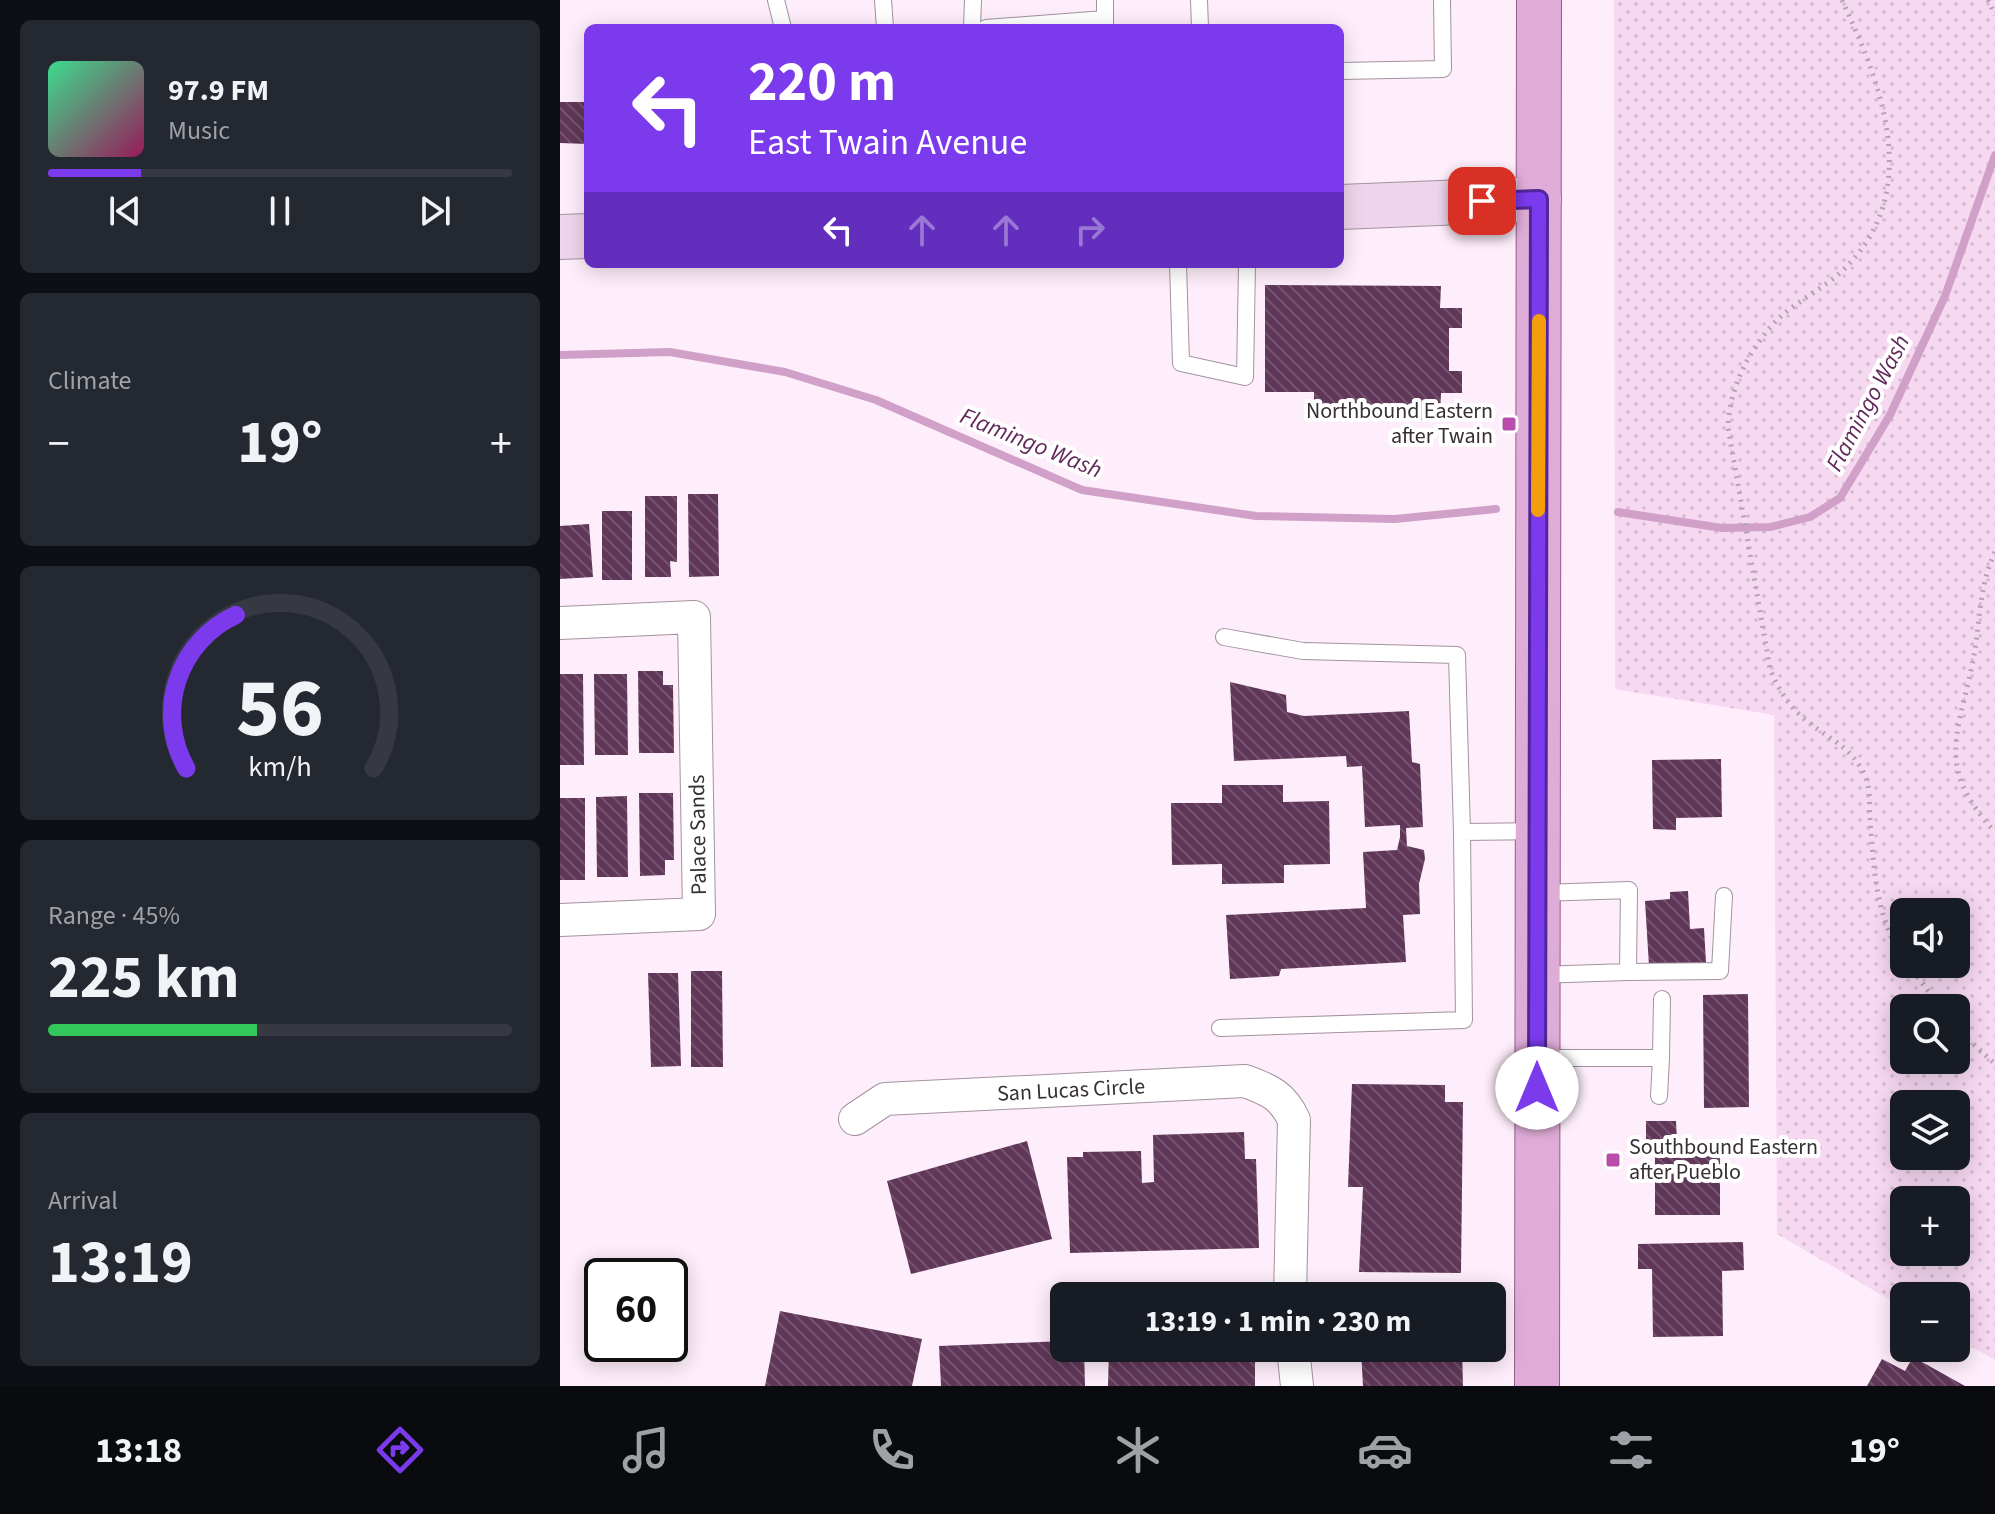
<!DOCTYPE html>
<meta charset="utf-8">
<style>
:root{--surface:#171b24;--page:#242831;--text:#f1f3f6;--muted:#9ea1a6;--line:#363941;--accent:#7c3aed}
body{margin:0;font-family:"Source Sans 3",sans-serif;background:var(--page);color:var(--text);height:100vh;display:flex;flex-direction:column;font-size:30px;white-space:nowrap}
*{box-sizing:border-box;margin:0}
p{font-size:26px;color:var(--muted)}
.icon{flex:none;width:44px;height:44px;fill:none;stroke:currentColor;stroke-width:2;stroke-linecap:round;stroke-linejoin:round}
.map{position:relative;flex:1;overflow:hidden}
.drawer{display:flex;flex-direction:column;gap:20px;padding:20px;background:#0d0f14;width:560px}
.drawer>*{flex:none}
.banner{position:absolute;left:24px;top:24px;width:760px;height:244px;border-radius:12px;box-shadow:0 4px 20px #0003;background:#7c3aed;color:#fff;overflow:hidden}
.fabs{position:absolute;left:1330px;top:898px;display:grid;gap:16px}
.fabs a{display:grid;place-items:center;width:80px;height:80px;border-radius:12px;background:var(--surface);box-shadow:0 4px 20px #0003;font-size:40px}
.speed{position:absolute;left:24px;top:1258px;display:flex;gap:16px;font-size:40px;font-weight:700;text-align:center}
.speed>*{display:grid;place-content:center;width:104px;height:104px;border-radius:50%;background:var(--surface);box-shadow:0 4px 20px #0003;line-height:1}
.speed .limit{border:4px solid #111;border-radius:12px;background:#fff;color:#111}
.pin{position:absolute;display:grid;place-items:center;width:68px;height:68px;color:#fff;margin:-34px;border-radius:16px;box-shadow:0 4px 12px #0006}
.me{position:absolute;width:88px;margin:-44px;rotate:0deg;stroke-linejoin:round;filter:drop-shadow(0 0 6px #0008)}
.turn{display:flex;align-items:center;gap:28px;height:168px;padding:0 32px;font-size:36px}
.turn .icon{width:104px;height:104px;stroke-width:2.5}
.turn b{display:block;font-size:56px;line-height:68px}
.lanes{display:flex;align-items:center;height:76px;padding:0 32px;background:#0003;justify-content:center;gap:40px;direction:ltr}
.lanes .off{opacity:.35}
.big{font-size:60px;font-weight:700;line-height:1.1}
.drawer .card{flex:1;display:flex;flex-direction:column;justify-content:center;gap:12px;min-width:0;padding:0 28px;border-radius:12px;background:var(--page)}
.drawer .dial{align-items:center;gap:0}
.dial svg{height:208px;overflow:visible;fill:none;stroke:var(--line);stroke-width:7;stroke-linecap:round;text-anchor:middle}
.dial text{fill:var(--text);stroke:none}
.song{display:flex;align-items:center;gap:24px}
.cover{width:96px;height:96px;border-radius:12px;background:linear-gradient(135deg,hsl(150 70% 55%),hsl(330 70% 35%))}
.played{height:8px;border-radius:4px;background:linear-gradient(90deg,var(--accent) 20%,var(--line) 20%)}
.keys{display:flex;justify-content:space-around;direction:ltr}
.heat{display:flex;justify-content:space-between;align-items:center;font-size:44px;direction:ltr}
.charge{height:12px;border-radius:6px;background:linear-gradient(90deg,#34c759 45%,var(--line) 0)}
.trip{position:absolute;left:490px;top:1282px;width:456px;height:80px;border-radius:12px;background:var(--surface);box-shadow:0 4px 20px #0003;font-weight:700;line-height:80px;text-align:center}
.tab-bar{display:flex;height:128px;justify-content:space-around;align-items:center;background:#090b0e;color:var(--muted)}
.tab-bar .icon{width:56px;height:56px}
.tab-bar .active{color:var(--accent)}
.tab-bar b{font-size:36px;color:var(--text)}
main{display:flex;flex:1;min-height:0}
.map>svg:first-child{display:block}
.grass{fill:url(#grass-dots);fill-rule:evenodd}
.lines{fill:none;stroke-linecap:round;stroke-linejoin:round}
.stream{stroke:#d1a0c8;stroke-width:8}
.building{fill:url(#building-back-hatch)}
.lane-casing{stroke:#a2939f;stroke-width:18}
.street-casing{stroke:#a2939f;stroke-width:34}
.secondary-casing{stroke:#a2939f;stroke-width:46}
.primary-casing{stroke:#965c8d;stroke-width:46}
.path{stroke:#b1a5af;stroke-width:5;stroke-dasharray:2 6;stroke-linecap:butt}
.lane{stroke:#fff;stroke-width:16}
.street{stroke:#fff;stroke-width:32}
.secondary{stroke:#efd5eb;stroke-width:44}
.primary{stroke:#dfacd7;stroke-width:44}
.route-casing{stroke:#51269a;stroke-width:20}
.route{stroke:#7c3aed;stroke-width:14}
.slow{stroke:#f59e0b;stroke-width:14}
.poi-dot{fill:#ba4dac;stroke:#fff;stroke-width:3}
.labels{text-anchor:middle;dominant-baseline:central;stroke-width:8;stroke-linejoin:round;paint-order:stroke}
.poi-label{font-size:22px;fill:#363035;stroke:#fff;text-anchor:end}
.street-label{font-size:22px;fill:#363035;stroke:#fff}
.water-label{font-size:24px;font-style:italic;fill:#62295b;stroke:#fff}
</style>
<main>
<section class="drawer">
<div class="card">
<div class="song"><i class="cover"></i><div><b>97.9 FM</b><p>Music</p></div></div>
<div class="played"></div>
<div class="keys"><svg class="icon" aria-label="previous" viewBox="0 0 24 24"><path d="M18 5L8 12l10 7zM5 5v14"/></svg><svg class="icon" aria-label="pause" viewBox="0 0 24 24"><path d="M8 5v14M16 5v14"/></svg><svg class="icon" aria-label="next" viewBox="0 0 24 24"><path d="M6 5l10 7-10 7zM19 5v14"/></svg></div>
</div>
<div class="card"><p>Climate</p>
<div class="heat"><a>−</a><b class="big">19°</b><a>+</a></div>
</div>
<div class="card dial"><svg viewBox="0 0 100 80">
<path d="M14 69A42 42 0 1 1 86 69"/>
<path d="M14 69A42 42 0 0 1 33 10" stroke="#7c3aed"/>
<text x="50" y="56" font-size="32" font-weight="700">56</text>
<text x="50" y="72" font-size="11">km/h</text>
</svg></div>
<div class="card"><p>Range · 45%</p><b class="big">225 km</b><div class="charge"></div></div>
<div class="card"><p>Arrival</p><b class="big">13:19</b></div>
</section>
<div class="map">
<svg width="1435" height="1386" viewBox="0 0 1435 1386">
<defs>
<pattern id="grass-dots" width="8" height="8" patternUnits="userSpaceOnUse" patternTransform="scale(2)"><rect width="8" height="8" fill="#f7d8f1"/><path d="M2 2h.1M6 6h.1" fill="none" stroke="#d4bacf" stroke-width="1.8" stroke-linecap="round"/></pattern>
<pattern id="building-back-hatch" width="6" height="6" patternUnits="userSpaceOnUse" patternTransform="scale(2)"><rect width="6" height="6" fill="#603759"/><path d="M-1 5l2 2M0 0l6 6M5-1l2 2" fill="none" stroke="#74536e"/></pattern>
</defs>
<rect width="100%" height="100%" fill="#feeefb"/>
<!-- grass -->
<path class="grass" d="M1054 0H1435V1360L1396 1338V1296H1344V1308L1217 1234 1214 715 1055 689ZM1344 912H1396V964H1344ZM1344 1008H1396V1060H1344ZM1344 1104H1396V1156H1344ZM1344 1200H1396V1252H1344Z"/>
<g class="lines">
<!-- stream -->
<path class="stream" d="M0 355 110 352 225 372 316 400 522 490 696 516 835 519 936 509
M1058 512 1162 528 1211 527 1250 517 1280 498 1330 415 1385 296 1435 155"/>
</g>
<!-- building -->
<path class="building" d="M0 102H28V144L0 143Z
M705 285 881 286 880 308H902V328H889V371H902V393H881L880 420 754 419V392H705Z
M128 494H158L159 576 129 577Z
M85 496H117V562L110 561 111 577H85Z
M42 511H72V580H42Z
M29 524 33 577 0 579V526Z
M78 671H103V685H113L114 753H79Z
M0 674H23L24 765H0Z
M34 674H67L68 755H35Z
M670 682 726 695 727 712 744 716 849 711 852 762 860 764 863 827 846 828 847 846 864 850 865 859 859 884 860 914 843 915 846 962 721 969 719 976 670 979 666 915 806 908 803 852 837 850 840 837V825L805 827 802 766 787 767 786 756 674 761Z
M1161 759 1162 817 1116 818V830L1093 829 1092 760Z
M662 785H723V802L769 801 770 864 724 865V883L662 884V864L612 865 611 803H662Z
M79 793H113L114 860H105V875L80 876Z
M67 796 68 877H37L36 797Z
M0 798H25V880H0Z
M1128 891 1130 929 1144 928 1146 963 1089 966 1085 901 1110 899V892Z
M131 971H162L163 1067H131Z
M88 973H118L121 1066 91 1067Z
M1188 994 1189 1107 1144 1108 1143 995Z
M792 1084 885 1085V1102H903L901 1273 799 1272 803 1187H788Z
M1086 1121H1116L1117 1141H1160V1215H1095V1144H1086Z
M684 1132 685 1159H696L699 1248 510 1253 507 1157H523V1152L581 1151 582 1183 594 1182 593 1135Z
M467 1141 492 1239 351 1274 327 1181Z
M1183 1242 1184 1270 1162 1271 1163 1336 1093 1337 1092 1269H1078V1244Z
M220 1311 362 1339 352 1386H205Z
M504 1341V1348H524L525 1386H381L379 1346Z
M549 1348H695V1386H548Z
M902 1348 903 1386H803L801 1350Z
M1353 1357 1405 1386H1307L1322 1359 1345 1371Z"/>
<g class="lines">
<!-- lane casing -->
<g class="lane-casing">
<path id="lane" d="M216 0 223 28
M323 0 325 28
M639 0 640 28
M545 26V0
M412 28 413 0
M426 28 545 19
M780 71 883 69 882 0
M618 264 621 363 685 377 687 264
M664 637 743 651 897 655 902 832
M981 893 1069 890 1068 972 1160 971 1164 896
M977 975 1068 972
M660 1028 904 1020 902 832 976 831
M979 1058H1101L1102 999
M1099 1096 1101 1058"/>
</g>
<!-- street casing -->
<g class="street-casing">
<path id="street" d="M0 623 134 617 139 914 0 920
M295 1119 325 1099 685 1081C710 1090 723 1096 734 1120L730 1296
M733 1348 737 1386"/>
</g>
<!-- secondary casing -->
<g class="secondary-casing">
<path id="secondary" d="M780 207 979 199
M0 237 28 236"/>
</g>
<!-- primary casing -->
<g class="primary-casing">
<path id="primary" d="M977 1386 979 0"/>
</g>
<!-- path -->
<path class="path" d="M1282 0C1323 88 1364 194 1282 271 1263 289 1237 301 1218 319 1190 347 1169 388 1168 427L1210 669C1217 686 1226 702 1240 715 1263 737 1291 744 1305 776 1311 789 1309 805 1310 819 1314 867 1315 918 1344 959
M1428 0 1435 15
M1435 552C1418 588 1420 628 1412 666 1396 739 1377 769 1435 832
M1348 964 1381 1008
M1396 1028 1435 1064"/>
<!-- lane -->
<use href="#lane" class="lane"/>
<!-- street -->
<use href="#street" class="street"/>
<!-- secondary -->
<use href="#secondary" class="secondary"/>
<!-- primary -->
<use href="#primary" class="primary"/>
</g>
<g class="lines">
<!-- route casing -->
<g class="route-casing">
<path id="route" d="M922 201 979 199 977 1088"/>
</g>
<!-- route -->
<use href="#route" class="route"/>
<!-- slow -->
<path class="slow" d="M978 510 979 321"/>
</g>
<!-- markers -->
<g class="poi-dot">
<rect x="941" y="416" width="16" height="16" rx="4"/>
<rect x="1045" y="1152" width="16" height="16" rx="4"/>
</g>
<g class="labels">
<!-- poi labels -->
<g class="poi-label">
<text x="933" y="411">Northbound Eastern<tspan x="933" dy="25">after Twain</tspan></text>
<text x="1069" y="1147" text-anchor="start">Southbound Eastern<tspan x="1069" dy="25">after Pueblo</tspan></text>
</g>
<!-- street labels -->
<g class="street-label">
<text transform="translate(138 835) rotate(-91)">Palace Sands</text>
<text transform="translate(511 1090) rotate(-3)">San Lucas Circle</text>
</g>
<!-- water labels -->
<g class="water-label">
<text transform="translate(1308 403) rotate(-62)">Flamingo Wash</text>
<text transform="translate(471 443) rotate(22)">Flamingo Wash</text>
</g>
</g>
</svg>
<div class="fabs">
<a><svg class="icon" aria-label="sound" viewBox="0 0 24 24"><path d="M4 9h4l5-4v14l-5-4H4zM17 9q2 3 0 6"/></svg></a>
<a><svg class="icon" aria-label="search" viewBox="0 0 24 24"><circle cx="10" cy="10" r="6"/><path d="M15 15l6 6"/></svg></a>
<a><svg class="icon" aria-label="layers" viewBox="0 0 24 24"><path d="M12 4l9 5-9 5-9-5zM3 14l9 5 9-5"/></svg></a>
<a>+</a>
<a>−</a>
</div>
<div class="speed"><div class="limit">60</div></div>
<div class="pin" style="left:922px;top:201px;background:#d93025"><svg class="icon" aria-label="arrive" viewBox="0 0 24 24"><path d="M6 21V4h12l-3 4 3 4H6"/></svg></div>
<svg class="me" style="left:977px;top:1088px" viewBox="-20 -20 40 40"><circle r="19" fill="#fff"/><path d="M0-13L10 11 0 6-10 11z" fill="#7c3aed"/></svg>
<div class="trip">13:19 · 1 min · 230 m</div>
<div class="banner">
<div class="turn"><svg class="icon" aria-label="left" viewBox="0 0 24 24"><path d="M17 20v-9H6M10 6l-5 5 5 5"/></svg><div><b>220 m</b>East Twain Avenue</div></div>
<div class="lanes"><svg class="icon" aria-label="left" viewBox="0 0 24 24"><path d="M17 20v-9H6M10 6l-5 5 5 5"/></svg><svg class="icon off" aria-label="ahead" viewBox="0 0 24 24"><path d="M12 20V5M6 11l6-6 6 6"/></svg><svg class="icon off" aria-label="ahead" viewBox="0 0 24 24"><path d="M12 20V5M6 11l6-6 6 6"/></svg><svg class="icon off" aria-label="right" viewBox="0 0 24 24"><path d="M7 20v-9h11M14 6l5 5-5 5"/></svg></div>
</div>
</div>
</main>
<nav class="tab-bar">
<b>13:18</b>
<svg class="icon active" aria-label="directions" viewBox="0 0 24 24"><path d="M12 3l9 9-9 9-9-9zM9 14v-3h6M13 9l2 2-2 2"/></svg>
<svg class="icon" aria-label="music" viewBox="0 0 24 24"><path d="M9 18V5l10-2v13"/><circle cx="6" cy="18" r="3"/><circle cx="16" cy="16" r="3"/></svg>
<svg class="icon" aria-label="phone" viewBox="0 0 24 24"><path d="M5 4h4l2 5-3 2q2 4 5 5l2-3 5 2v4C11 20 4 13 5 4z"/></svg>
<svg class="icon" aria-label="climate" viewBox="0 0 24 24"><path d="M12 3v18M4 7l16 10M4 17L20 7"/></svg>
<svg class="icon" aria-label="car" viewBox="0 0 24 24"><path d="M5 17H2v-5l4-1 3-4h7l3 4 3 1v5h-3M9 17h6M6 11h13"/><circle cx="7" cy="17" r="2"/><circle cx="17" cy="17" r="2"/></svg>
<svg class="icon" aria-label="filters" viewBox="0 0 24 24"><path d="M4 7h16M4 17h16"/><circle cx="9" cy="7" r="2"/><circle cx="15" cy="17" r="2"/></svg>
<b>19°</b>
</nav>
